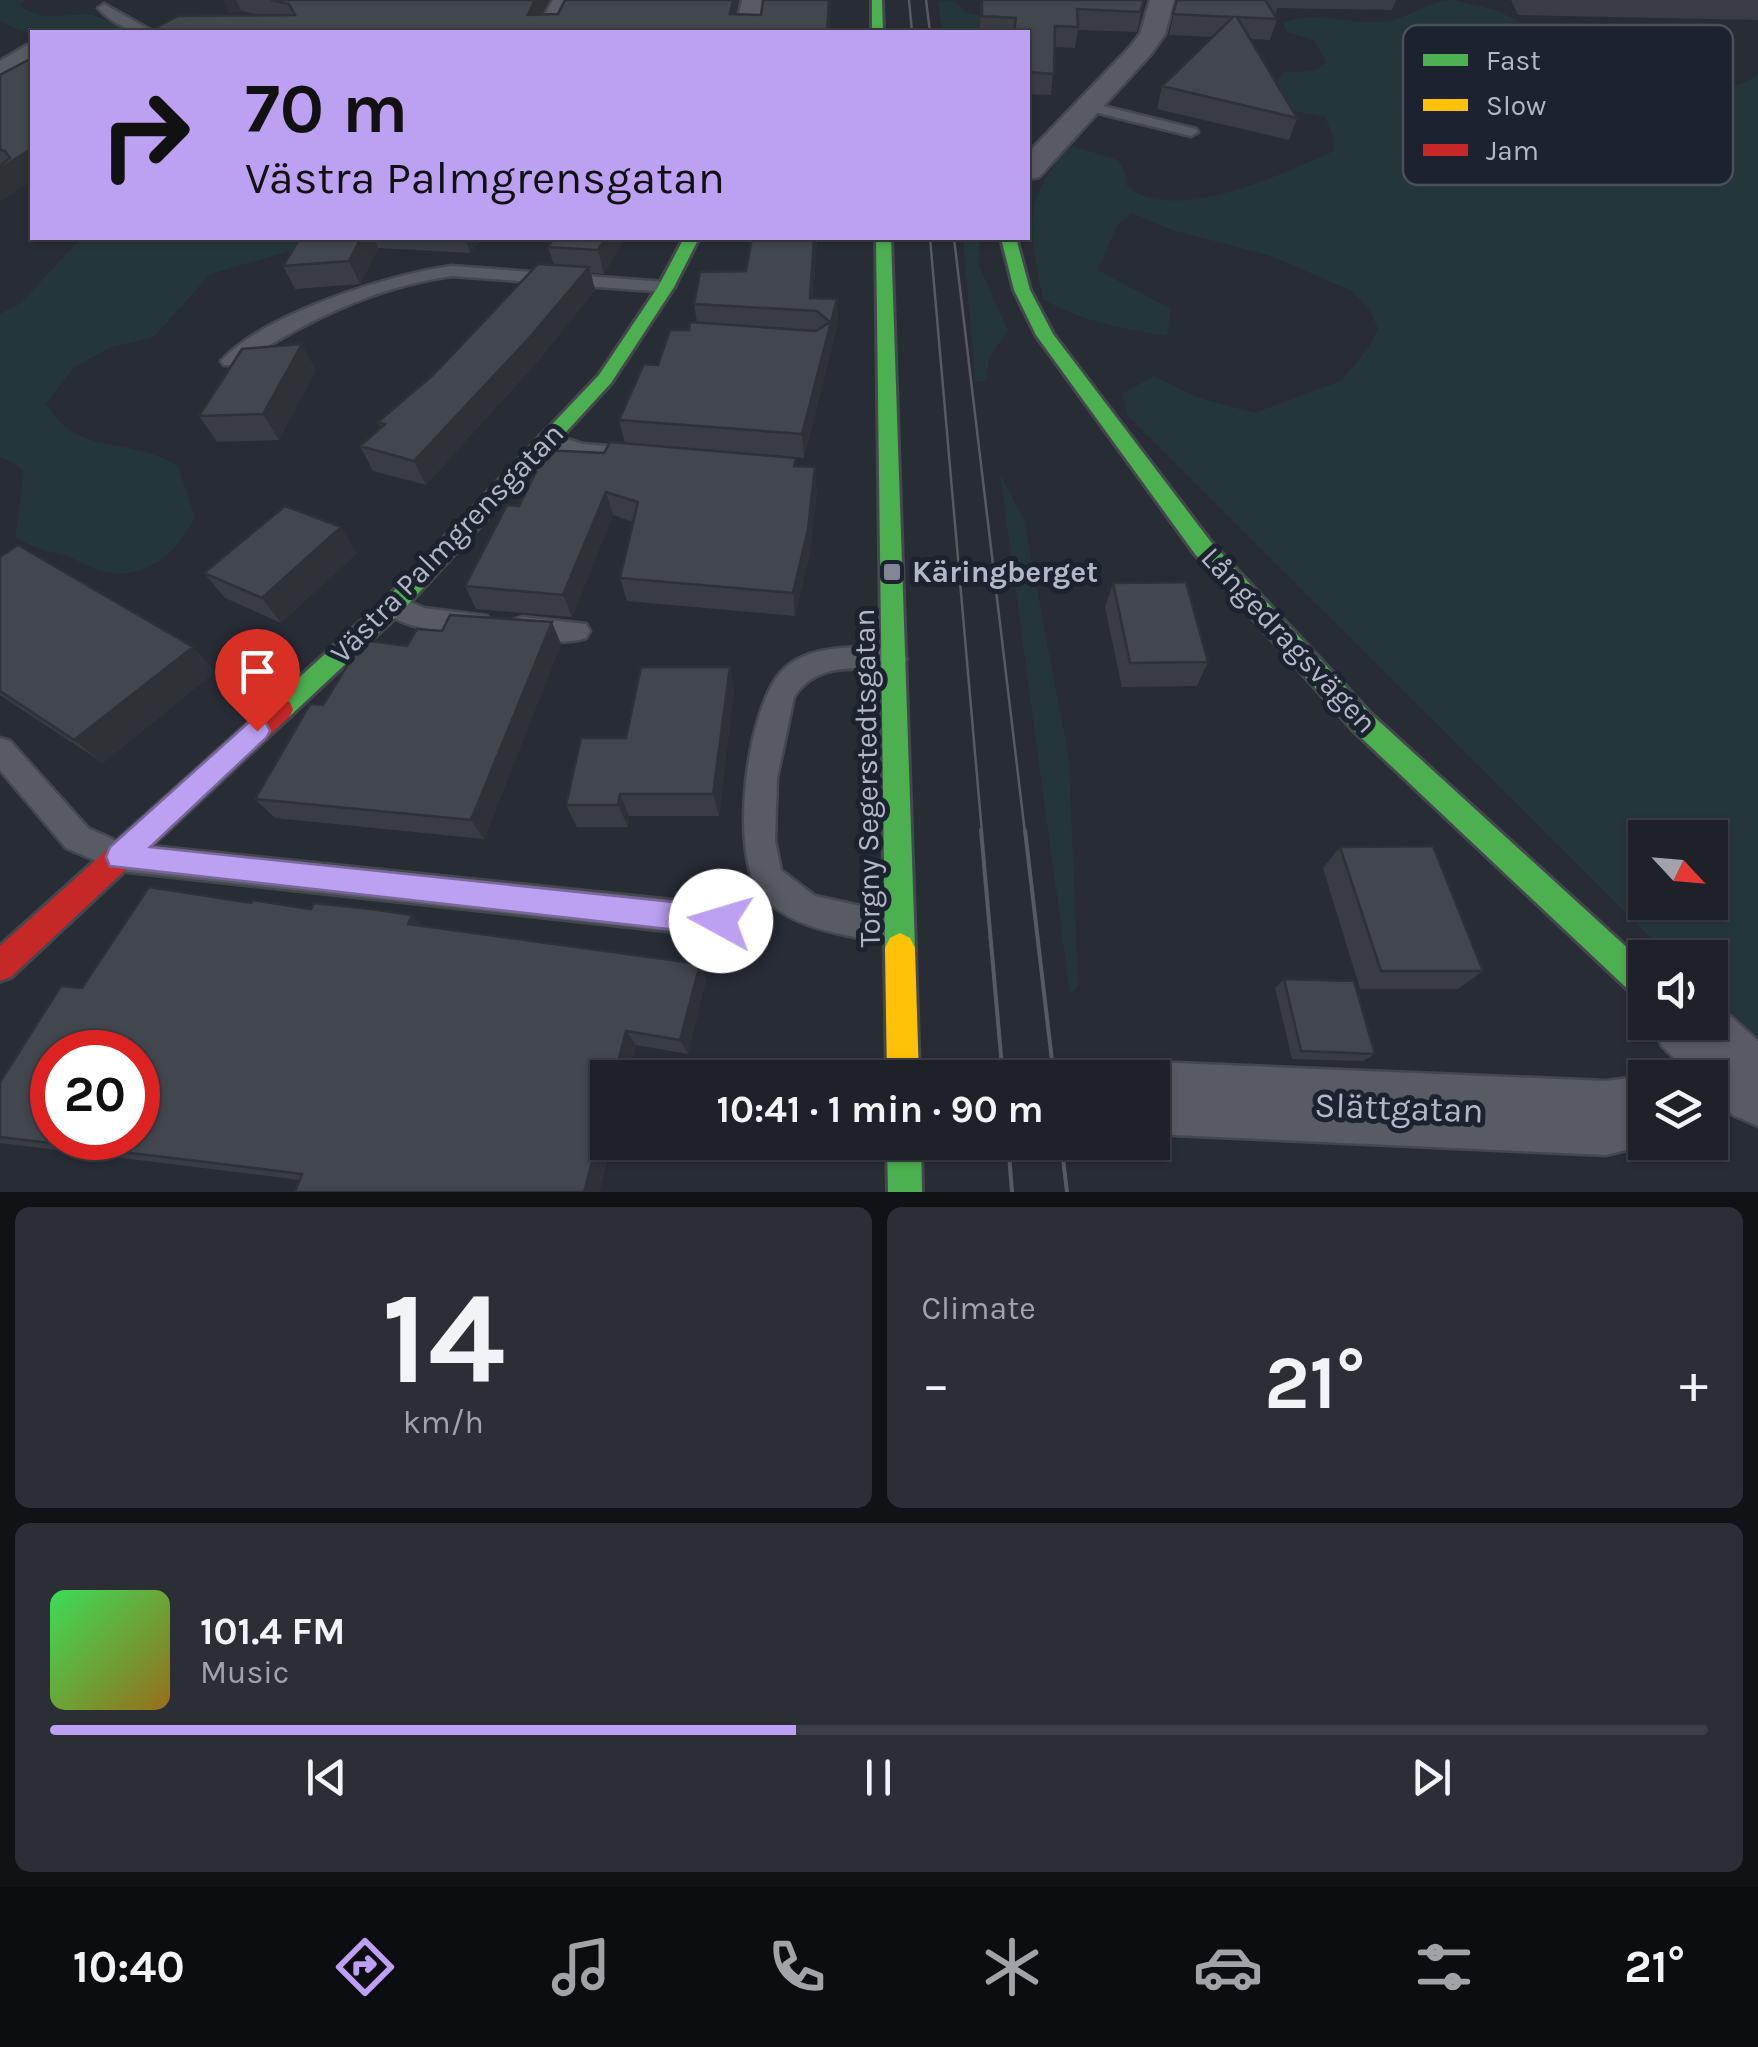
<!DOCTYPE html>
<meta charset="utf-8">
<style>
:root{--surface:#1e2128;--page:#2b2e34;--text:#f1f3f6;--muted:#a1a3a8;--line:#3c3e45;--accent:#bca0f2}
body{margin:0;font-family:Karla,sans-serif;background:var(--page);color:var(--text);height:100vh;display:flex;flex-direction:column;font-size:38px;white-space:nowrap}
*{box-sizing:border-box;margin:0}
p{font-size:32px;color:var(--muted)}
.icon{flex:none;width:55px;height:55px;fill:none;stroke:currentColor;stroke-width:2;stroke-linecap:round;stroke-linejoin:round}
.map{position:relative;height:1192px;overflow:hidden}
.panel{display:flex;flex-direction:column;gap:15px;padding:15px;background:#101216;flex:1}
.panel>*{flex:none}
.banner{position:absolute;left:30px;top:30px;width:1000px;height:210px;border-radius:0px;box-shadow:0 2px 8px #0004,0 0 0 2px var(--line);background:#bca0f2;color:#111;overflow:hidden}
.needle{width:65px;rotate:116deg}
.buttons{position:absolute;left:1628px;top:820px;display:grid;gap:20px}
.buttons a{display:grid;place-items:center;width:100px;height:100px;border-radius:0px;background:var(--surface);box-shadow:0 2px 8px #0004,0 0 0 2px var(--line);font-size:50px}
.speed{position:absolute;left:30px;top:1030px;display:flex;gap:20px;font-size:50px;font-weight:700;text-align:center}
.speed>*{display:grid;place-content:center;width:130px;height:130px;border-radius:50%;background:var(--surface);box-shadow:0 2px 8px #0004,0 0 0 2px var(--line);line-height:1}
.speed .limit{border:15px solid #d22;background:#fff;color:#111}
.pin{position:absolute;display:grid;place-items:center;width:85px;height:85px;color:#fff;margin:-102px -42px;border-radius:50% 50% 50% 0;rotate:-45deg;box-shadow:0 0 10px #0007}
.pin .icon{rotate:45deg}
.me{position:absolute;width:110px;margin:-55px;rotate:276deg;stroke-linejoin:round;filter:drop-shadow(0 0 8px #0008)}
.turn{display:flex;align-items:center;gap:35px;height:210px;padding:0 50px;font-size:45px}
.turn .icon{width:130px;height:130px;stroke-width:2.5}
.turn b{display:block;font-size:70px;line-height:85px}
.big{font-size:75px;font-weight:700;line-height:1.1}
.panel .widget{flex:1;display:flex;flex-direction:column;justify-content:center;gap:15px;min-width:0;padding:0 35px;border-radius:15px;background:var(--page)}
.panel .dial{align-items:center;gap:0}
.dial b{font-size:130px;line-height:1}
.song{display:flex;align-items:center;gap:30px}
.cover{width:120px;height:120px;border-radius:15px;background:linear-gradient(135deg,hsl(130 70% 55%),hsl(40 70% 35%))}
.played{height:10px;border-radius:5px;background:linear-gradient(90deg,var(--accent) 45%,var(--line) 45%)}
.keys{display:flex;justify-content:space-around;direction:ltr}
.heat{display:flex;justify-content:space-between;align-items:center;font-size:55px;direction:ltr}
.panel .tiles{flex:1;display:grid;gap:15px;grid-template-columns:1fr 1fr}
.widget:last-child{grid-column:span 2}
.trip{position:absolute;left:590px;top:1060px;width:580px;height:100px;border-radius:0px;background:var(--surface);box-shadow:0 2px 8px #0004,0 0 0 2px var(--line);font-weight:700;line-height:100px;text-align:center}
.tab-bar{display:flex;height:160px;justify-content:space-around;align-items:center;background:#0c0d10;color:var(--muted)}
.tab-bar .icon{width:70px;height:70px}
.tab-bar .on{color:var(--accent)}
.tab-bar b{font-size:45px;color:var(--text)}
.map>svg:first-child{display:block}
.green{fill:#25363a;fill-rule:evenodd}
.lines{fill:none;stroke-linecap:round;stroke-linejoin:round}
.lane-casing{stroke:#44474e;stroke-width:5}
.street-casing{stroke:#44474e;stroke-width:5}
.fast-casing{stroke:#44474e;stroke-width:6}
.slow-casing{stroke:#44474e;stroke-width:6}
.jam-casing{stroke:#44474e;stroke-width:6}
.lane{fill:#585b63;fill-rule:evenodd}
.street{fill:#585b63;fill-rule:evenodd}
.fast{fill:#4caf50;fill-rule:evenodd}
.slow{fill:#ffc107;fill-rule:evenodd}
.jam{fill:#c62828;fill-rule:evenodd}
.tram-far1{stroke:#575a60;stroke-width:2.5}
.tram{stroke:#575a60;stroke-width:4}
.wall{fill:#393c42}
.shaded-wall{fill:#2e3136}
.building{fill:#42464d;stroke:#2e3136;stroke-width:2.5;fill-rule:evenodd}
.route{fill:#bca0f2;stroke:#7a689d;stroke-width:2.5}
.poi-dot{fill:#828793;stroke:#1c222f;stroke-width:4}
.labels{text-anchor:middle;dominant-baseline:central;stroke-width:10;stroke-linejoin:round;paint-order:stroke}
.street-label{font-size:30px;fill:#b2b8c6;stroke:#1c222f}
.poi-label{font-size:30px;font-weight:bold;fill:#b2b8c6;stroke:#1c222f;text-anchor:start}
.near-street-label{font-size:35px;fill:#b2b8c6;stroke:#1c222f}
.key{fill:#1c222f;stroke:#494f5c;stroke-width:2.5}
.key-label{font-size:28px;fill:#b2b8c6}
</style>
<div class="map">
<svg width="1758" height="1192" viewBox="0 0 1758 1192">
<rect width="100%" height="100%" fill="#282c35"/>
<!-- green -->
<path class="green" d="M0 0H26L19 5C43 24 66 12 92 15 105 17 117 28 130 32 93 33 31 44 0 20Z
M954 0 965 12 987 18 981 29 942 32 938 2Z
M1453 0 1496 10 1528 26 1515 40 1514 59C1543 69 1573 83 1604 88 1645 96 1723 99 1758 75V1039L1710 995V958L1670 957 1128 416 1122 394 1154 376 1196 397 1254 413 1341 381 1370 346 1378 329 1370 310 1352 291 1271 256 1172 230 1132 213 1117 225 1098 270 1171 309 1167 336C1124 329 1080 321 1043 299 1029 226 1020 207 1069 145L1118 160 1125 172 1127 186C1174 226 1284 173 1334 151L1333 136 1325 117 1286 109 1276 83 1285 72 1315 71 1326 62 1314 40 1287 32 1283 23C1318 8 1356 29 1393 20 1414 14 1430 1 1453 0ZM1645 838H1710V902H1645Z
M81 238H320L304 247 210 274 154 337 112 347 74 367 46 404C81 460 127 434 178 466L195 517C178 553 144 582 102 571 90 568 78 560 66 556 47 551 32 548 15 537L24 473 15 463 0 457V314L21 303Z
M963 238H979V266L1008 331 990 355 986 381H975Z
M1000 474 1024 520 1069 759 1078 986 1070 994Z"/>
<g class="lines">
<!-- lane casing -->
<g class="lane-casing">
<path id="lane" d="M104 4 154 32C131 33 114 25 98 8Z
M1087 102 1196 129 1198 132 1191 136 1082 109 1080 106Z
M452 266 666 282 675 287 666 292 452 276C373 287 304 322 238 365H224L221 361C264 314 390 274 452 266Z
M548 433 583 444 636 448 647 455C629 474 564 453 540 445L537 440 540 435Z
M394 595 424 608 487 616 491 623 487 630 478 633C449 630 399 633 381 605L385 598Z
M522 617 586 624 590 631 586 638C566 645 533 641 513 634L509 627 513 620Z
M868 647 903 651 907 659 903 667 894 670C858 668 816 662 794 697L777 778 775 840 781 870 815 896 907 916 912 927 907 938C888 946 861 938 840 934 812 928 778 917 760 893 729 851 747 710 781 672 801 649 840 647 868 647Z
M0 738 10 741 88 828 121 843 721 905 732 910 737 921 732 932 721 937 120 871 66 848 0 770Z"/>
</g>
<!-- street casing -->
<g class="street-casing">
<path id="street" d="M553 0H577L559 32H535Z
M742 0H766L760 32H735Z
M1150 0H1174L1165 34 1151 54 1039 177 1028 179V153L1129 48 1140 34Z
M27 45 32 47V61L10 80 0 82V61Z
M1710 998 1758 1041V1126L1733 1115 1710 1093V1078H1694L1662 1046 1652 1022H1710Z
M1152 1062 1606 1081 1645 1076 1650 1078H1645V1142H1659L1606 1155 1152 1134V1078H1124L1126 1072Z"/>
</g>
<!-- fast casing -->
<g class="fast-casing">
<path id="fast" d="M872 0H882L883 32H872Z
M684 238H699L674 287 611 383 402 611 290 716 281 719 272 716 269 709 272 702 386 599 599 375 658 287Z
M876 238H891L915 948 910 958 900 963 890 958 885 948Z
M1001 238H1016L1030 290 1053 334 1211 542 1371 714 1645 964V999L1634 995 1353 730 1195 554 1036 335 1014 290Z
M887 1142H921L922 1192H888Z"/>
</g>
<!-- slow casing -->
<g class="slow-casing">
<path id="slow" d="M900 933 910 938 915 948 919 1078H887L885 948 890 938Z"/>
</g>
<!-- jam casing -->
<g class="jam-casing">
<path id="jam" d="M281 699 290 702 293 709 290 716 11 977 0 981V946L272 702Z"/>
</g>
<!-- lane -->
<use href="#lane" class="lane"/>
<!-- street -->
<use href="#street" class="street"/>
<!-- fast -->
<use href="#fast" class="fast"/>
<!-- slow -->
<use href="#slow" class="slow"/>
<!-- jam -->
<use href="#jam" class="jam"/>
<!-- tram-far1 -->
<path class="tram-far1" d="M909 0 912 32
M926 0 930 32
M930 238 982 833
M954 238 1025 833"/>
<!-- tram -->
<path class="tram" d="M981 830 1003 1078
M1025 830 1054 1078
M1008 1142 1012 1192
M1061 1142 1067 1192"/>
</g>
<!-- wall -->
<path class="wall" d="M224 0H549L542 15 739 0 736 15H761L763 0H831L829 32 259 15 241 11 229 13Z
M981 0H1144L1137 32 1078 30 1075 48 1055 47 1051 95 1028 94V32H980Z
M1177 0H1396L1392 10 1277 8 1275 16 1277 19 1270 40 1250 39 1297 118 1289 140 1157 109 1162 86 1212 37 1169 35Z
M1511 0H1758V20L1518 15Z
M32 58 0 202V75Z
M300 238H482L470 253 378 248 360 284 295 289 283 266Z
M625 238 604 274 591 273 595 290 538 361 426 485 373 471 360 446 381 428 378 422 554 265 548 247Z
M752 238H817L813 298 837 299 838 322 804 458 695 449 797 466 817 490 810 552 795 616 627 601 620 578 633 522 613 515 572 617 476 609 465 586 519 506 531 482 526 468 604 453 625 443 619 420 658 365 697 322 694 304 746 271Z
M316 370 279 440 217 442 199 416Z
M341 527 357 553 281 623 225 598 204 573Z
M0 557 193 647 215 672 103 763 0 695Z
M1113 583 1208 662 1197 686 1122 687 1105 608Z
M561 644 484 839 275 818 255 799 323 705 407 646Z
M730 667 734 691 719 816H629L628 827H577L566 805 626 738Z
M1340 847 1483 971 1458 989H1360L1323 868Z
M251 903 700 964 706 980 688 1054 636 1045 599 1192H295L300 1180 0 1143V1082L82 988Z
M1284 979 1375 1054 1363 1061 1292 1059 1275 988Z"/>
<!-- shaded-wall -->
<path class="shaded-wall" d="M224 0H236L241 11 229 13Z
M535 0H549L534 32 528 15Z
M733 0H739L732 32 730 14Z
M829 0H831L829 32H827Z
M32 148V181L0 202V168Z
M361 238H374L378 248 360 284 349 261Z
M465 238H482L470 253Z
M606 238H625L604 274 598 250Z
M814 238H817L812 311 810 298Z
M589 267 595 290 538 361 426 485 414 461Z
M837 299 838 322 804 458 802 434Z
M302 344 316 370 279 440 263 414Z
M815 467 817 490 810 552 795 616 793 593Z
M606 492 613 515 572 617 563 595Z
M341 527 357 553 281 623 262 598Z
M552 622 561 644 484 839 471 820Z
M193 647 215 672 103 763 74 740Z
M730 667 734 691 719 816 713 794Z
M620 794 629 816 628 827 618 805Z
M412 915 429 933 408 924Z
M700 964 706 980 688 1054 680 1040Z
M626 1031 636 1045 628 1078H614Z
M608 1102V1142H611L599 1192H584Z"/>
<!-- building -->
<path class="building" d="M271 0H535L528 15 558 14 565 0H733L730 14 761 15 763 0H829L827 32H148L178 16 295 15 289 4Z
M982 0H1144L1140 12 1077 9 1078 27 1055 26 1054 74 1028 72V32H1014L1016 18 982 16Z
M1177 0H1265L1277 19 1237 17 1297 118 1162 86 1233 17 1173 14Z
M32 58V148L0 169V166L10 158 5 151 0 150V75Z
M300 238H361L349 261 283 266Z
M554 238H606L598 250 548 247Z
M752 238H814L810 298 837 299 802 434 619 420 644 364 658 365 670 330H689L690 322 816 331 830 322 817 311 694 304 700 272 746 271Z
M538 264 589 267 530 337 414 461 360 446 385 424 378 422 434 374Z
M302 344 263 414 199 416 242 349Z
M610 442 796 458 794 466 815 467 808 529 793 593 620 578 638 502 606 492 563 595 465 586 507 505 519 506 536 472 526 468 542 450 604 453Z
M285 506 341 527 262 598 204 573Z
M18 545 193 647 74 740 0 691V557Z
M1186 582 1208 662 1130 663 1113 583Z
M450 615 552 622 471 820 255 799 310 704 323 705 363 640 407 646 417 629 442 631Z
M641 667H730L713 794H620L618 805H566L581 738H626Z
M1433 846 1483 971H1381L1340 847Z
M149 887 251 903 253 900 311 909 314 903 371 909 412 915 408 924 700 964 680 1040 626 1031 614 1078H608V1102L584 1192H295L302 1174 0 1137V1082L61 986 82 988ZM52 1052H138V1138H52Z
M1284 979 1354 981 1375 1054 1301 1051Z"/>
<!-- route -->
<path class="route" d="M257 720 266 723 270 731 266 738 150 847 721 907 731 911 736 921 731 931 721 935 110 866 106 857 110 847 248 723Z"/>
<!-- markers -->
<rect class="poi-dot" x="882" y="562" width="20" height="20" rx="5"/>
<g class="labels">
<!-- street labels -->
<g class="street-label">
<text transform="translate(447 543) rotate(-46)">Västra Palmgrensgatan</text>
<text transform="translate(1289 640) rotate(47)">Långedragsvägen</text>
<text transform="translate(867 778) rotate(-91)">Torgny Segerstedtsgatan</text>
</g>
<!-- poi labels -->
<g class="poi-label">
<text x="912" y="572">Käringberget</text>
</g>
<!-- near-street labels -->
<g class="near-street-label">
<text transform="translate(1399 1108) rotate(2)">Slättgatan</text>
</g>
</g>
<!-- legend -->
<rect x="1403" y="25" width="330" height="160" rx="15" class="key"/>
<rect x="1423" y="54" width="45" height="12" fill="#4caf50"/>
<rect x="1423" y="99" width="45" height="12" fill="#ffc107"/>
<rect x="1423" y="144" width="45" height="12" fill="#c62828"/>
<g class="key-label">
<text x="1486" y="70">Fast</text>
<text x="1486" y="115">Slow</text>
<text x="1486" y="160">Jam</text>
</g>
</svg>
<div class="buttons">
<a><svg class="needle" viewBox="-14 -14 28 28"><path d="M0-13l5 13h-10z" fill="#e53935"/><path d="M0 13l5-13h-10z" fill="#a1a3a8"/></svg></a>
<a><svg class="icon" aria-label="sound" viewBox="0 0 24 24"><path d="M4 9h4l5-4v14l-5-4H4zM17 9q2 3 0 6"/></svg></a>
<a><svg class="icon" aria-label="layers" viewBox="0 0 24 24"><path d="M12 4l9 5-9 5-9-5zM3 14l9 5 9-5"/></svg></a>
</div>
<div class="speed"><div class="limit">20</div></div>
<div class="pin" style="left:257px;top:731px;background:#d93025"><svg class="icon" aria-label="arrive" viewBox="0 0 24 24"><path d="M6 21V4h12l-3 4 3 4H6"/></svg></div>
<svg class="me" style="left:721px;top:921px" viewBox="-20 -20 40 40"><circle r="19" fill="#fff"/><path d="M0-13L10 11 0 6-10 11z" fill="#bca0f2"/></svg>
<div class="trip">10:41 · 1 min · 90 m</div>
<div class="banner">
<div class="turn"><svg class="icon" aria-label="right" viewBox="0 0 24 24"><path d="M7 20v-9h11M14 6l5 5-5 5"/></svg><div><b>70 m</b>Västra Palmgrensgatan</div></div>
</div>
</div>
<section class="panel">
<div class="tiles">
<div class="widget dial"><b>14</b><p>km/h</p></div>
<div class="widget"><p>Climate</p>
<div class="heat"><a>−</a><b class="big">21°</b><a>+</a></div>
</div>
<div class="widget">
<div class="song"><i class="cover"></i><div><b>101.4 FM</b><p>Music</p></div></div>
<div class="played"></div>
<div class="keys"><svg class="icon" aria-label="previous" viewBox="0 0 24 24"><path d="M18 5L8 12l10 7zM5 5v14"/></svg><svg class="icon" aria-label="pause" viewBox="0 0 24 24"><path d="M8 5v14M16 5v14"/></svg><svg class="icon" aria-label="next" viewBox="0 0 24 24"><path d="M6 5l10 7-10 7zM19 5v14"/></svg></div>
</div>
</div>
</section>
<nav class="tab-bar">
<b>10:40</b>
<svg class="icon on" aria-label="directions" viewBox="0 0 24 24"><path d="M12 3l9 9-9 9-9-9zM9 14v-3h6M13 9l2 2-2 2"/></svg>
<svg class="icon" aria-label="music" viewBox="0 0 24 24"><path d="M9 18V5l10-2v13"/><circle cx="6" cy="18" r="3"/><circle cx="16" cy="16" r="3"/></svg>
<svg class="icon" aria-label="phone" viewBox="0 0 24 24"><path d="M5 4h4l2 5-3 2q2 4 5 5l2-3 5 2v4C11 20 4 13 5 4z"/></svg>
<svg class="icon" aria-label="climate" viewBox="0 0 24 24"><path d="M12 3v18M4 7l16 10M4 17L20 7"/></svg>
<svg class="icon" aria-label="car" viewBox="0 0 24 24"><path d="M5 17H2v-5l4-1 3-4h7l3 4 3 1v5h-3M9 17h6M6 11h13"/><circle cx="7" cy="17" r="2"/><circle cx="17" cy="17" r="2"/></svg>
<svg class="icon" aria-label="filters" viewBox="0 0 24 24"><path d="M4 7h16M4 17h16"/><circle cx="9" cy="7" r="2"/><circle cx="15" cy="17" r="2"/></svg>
<b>21°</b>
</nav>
